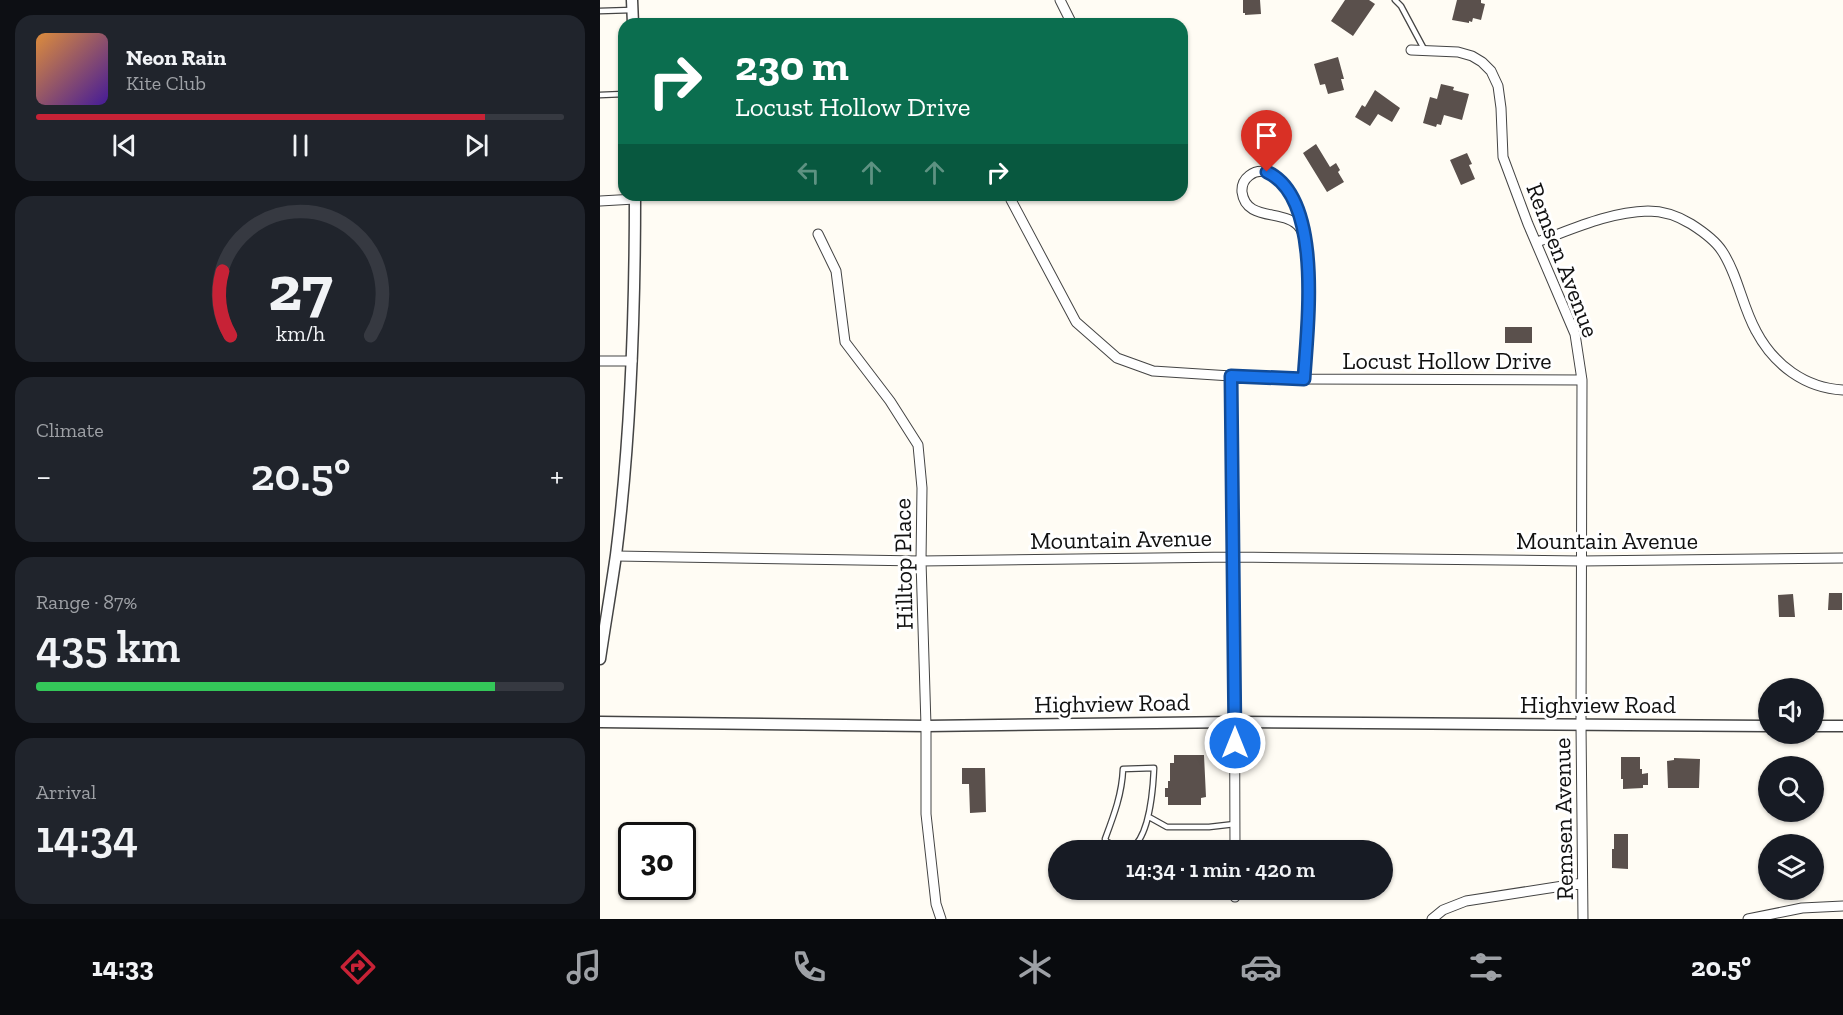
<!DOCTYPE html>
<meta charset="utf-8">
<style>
:root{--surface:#171b24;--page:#20242c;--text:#f1f3f6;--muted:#9ea1a6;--line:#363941;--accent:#c72236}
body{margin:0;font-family:"Zilla Slab",serif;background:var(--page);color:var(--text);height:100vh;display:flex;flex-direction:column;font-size:22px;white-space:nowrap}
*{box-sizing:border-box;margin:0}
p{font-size:20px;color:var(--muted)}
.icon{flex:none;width:33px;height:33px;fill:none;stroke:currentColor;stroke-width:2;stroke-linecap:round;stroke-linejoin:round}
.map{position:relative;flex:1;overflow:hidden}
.panel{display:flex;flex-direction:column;gap:15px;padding:15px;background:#0d0f14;width:600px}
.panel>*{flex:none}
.guide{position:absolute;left:18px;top:18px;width:570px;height:183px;border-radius:18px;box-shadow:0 2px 4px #0004;background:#0b6e4f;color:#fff;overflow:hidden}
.fabs{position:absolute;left:1158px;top:678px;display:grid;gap:12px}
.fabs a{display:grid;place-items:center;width:66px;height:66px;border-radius:50%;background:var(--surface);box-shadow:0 2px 4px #0004;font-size:30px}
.speed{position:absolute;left:18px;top:822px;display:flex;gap:12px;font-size:30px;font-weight:700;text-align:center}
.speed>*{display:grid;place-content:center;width:78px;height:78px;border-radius:50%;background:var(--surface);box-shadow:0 2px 4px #0004;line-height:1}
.speed .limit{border:3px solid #111;border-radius:9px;background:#fff;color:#111}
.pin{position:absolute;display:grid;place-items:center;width:51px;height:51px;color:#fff;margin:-62px -26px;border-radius:50% 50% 50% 0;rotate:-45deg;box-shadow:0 0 6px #0007}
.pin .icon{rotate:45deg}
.me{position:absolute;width:66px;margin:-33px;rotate:0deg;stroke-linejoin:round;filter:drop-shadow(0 0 4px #0008)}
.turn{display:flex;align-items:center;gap:21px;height:126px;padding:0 18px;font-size:27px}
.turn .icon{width:78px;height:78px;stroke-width:2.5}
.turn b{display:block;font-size:42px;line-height:51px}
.lanes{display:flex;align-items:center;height:57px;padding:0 18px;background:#0003;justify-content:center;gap:30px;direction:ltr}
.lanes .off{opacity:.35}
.big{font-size:45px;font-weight:600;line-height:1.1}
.panel .tile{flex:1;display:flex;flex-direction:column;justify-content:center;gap:9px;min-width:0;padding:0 21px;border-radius:18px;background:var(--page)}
.panel .dial{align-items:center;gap:0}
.dial svg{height:156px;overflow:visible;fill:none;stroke:var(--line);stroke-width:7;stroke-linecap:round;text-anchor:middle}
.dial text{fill:var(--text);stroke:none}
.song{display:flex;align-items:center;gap:18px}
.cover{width:72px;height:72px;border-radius:9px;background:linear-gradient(135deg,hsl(30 70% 55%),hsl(260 70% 35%))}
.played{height:6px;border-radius:3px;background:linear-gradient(90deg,var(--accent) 85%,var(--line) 85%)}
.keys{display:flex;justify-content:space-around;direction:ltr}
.heat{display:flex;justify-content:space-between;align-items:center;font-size:33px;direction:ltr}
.charge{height:9px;border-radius:4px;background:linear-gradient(90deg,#34c759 87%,var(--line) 0)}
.trip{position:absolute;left:448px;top:840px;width:345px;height:60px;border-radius:30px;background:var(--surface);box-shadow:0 2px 4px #0004;font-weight:600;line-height:60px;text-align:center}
.dock{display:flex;height:96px;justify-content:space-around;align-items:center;background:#090b0e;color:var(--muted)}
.dock .icon{width:42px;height:42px}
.dock .current{color:var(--accent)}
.dock b{font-size:27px;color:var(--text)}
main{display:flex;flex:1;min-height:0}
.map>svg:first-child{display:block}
.building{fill:#5a504c}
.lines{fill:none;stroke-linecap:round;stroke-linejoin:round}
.service-casing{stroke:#444;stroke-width:7}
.minor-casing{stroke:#444;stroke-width:11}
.tertiary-casing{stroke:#444;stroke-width:13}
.service{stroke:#fff;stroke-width:4.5}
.minor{stroke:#fff;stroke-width:9}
.tertiary{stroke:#fff;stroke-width:10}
.route-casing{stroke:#114b97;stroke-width:15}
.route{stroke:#1a73e8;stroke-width:10}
.labels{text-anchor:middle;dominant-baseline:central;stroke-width:6;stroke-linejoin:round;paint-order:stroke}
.street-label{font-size:24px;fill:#111;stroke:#fff}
</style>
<main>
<section class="panel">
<div class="tile">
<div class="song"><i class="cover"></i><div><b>Neon Rain</b><p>Kite Club</p></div></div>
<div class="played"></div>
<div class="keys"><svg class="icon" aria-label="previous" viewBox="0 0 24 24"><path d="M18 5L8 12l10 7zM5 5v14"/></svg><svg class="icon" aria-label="pause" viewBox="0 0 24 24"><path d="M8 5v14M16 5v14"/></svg><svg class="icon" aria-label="next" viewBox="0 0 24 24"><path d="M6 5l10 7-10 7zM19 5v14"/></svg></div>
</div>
<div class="tile dial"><svg viewBox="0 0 100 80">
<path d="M14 69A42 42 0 1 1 86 69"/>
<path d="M14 69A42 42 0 0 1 10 36" stroke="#c72236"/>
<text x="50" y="56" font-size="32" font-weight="700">27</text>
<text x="50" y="72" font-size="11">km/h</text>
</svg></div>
<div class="tile"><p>Climate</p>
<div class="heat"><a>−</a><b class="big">20.5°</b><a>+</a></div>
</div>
<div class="tile"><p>Range · 87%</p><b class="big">435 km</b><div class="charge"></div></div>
<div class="tile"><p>Arrival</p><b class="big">14:34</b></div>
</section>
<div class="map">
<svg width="1243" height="919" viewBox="0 0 1243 919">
<rect width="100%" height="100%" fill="#fffcf4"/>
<!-- building -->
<path class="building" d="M643 0H660L661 14 645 15V13H643Z
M745 0H769L775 4 753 36 731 21Z
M857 0H881V3L885 4 881 20 873 18 872 22 869 21V23L852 20Z
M738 57 744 79H741L744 90 728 94 725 84 720 85 714 64Z
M841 84 854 87 853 90 869 94 862 120 844 115 841 125 837 124 836 127 823 123 830 97 837 99Z
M775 90 800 108 792 122 778 114 770 126 755 117 762 105 765 107Z
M716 144 730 167 736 163 740 170 738 172 744 182 727 192 703 153Z
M867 153 872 164 869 165 875 179 861 185 850 160Z
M905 327H932V343H905Z
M1229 593H1242V610H1228Z
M1193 594 1195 617H1179L1178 595Z
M574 755H604L606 797 601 798V805H568V797H565V788H568V781H570V763H574Z
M1021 757H1040V769H1042V774L1048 773V785H1043V788L1023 789V779H1021Z
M1074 758 1100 759 1099 788H1068L1067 761 1074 760Z
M362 768H385L386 812 370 813 369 784H362Z
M1014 834H1028V869L1012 868V849H1014Z"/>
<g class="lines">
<!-- service casing -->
<g class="service-casing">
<path id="service" d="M795 0 801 6 824 49
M0 11 32 10
M0 95 24 94
M549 817 567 827H609L635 824
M527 850 507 842 505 839C514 815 522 794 523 769L554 768C553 790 550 837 530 850"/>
</g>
<!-- minor casing -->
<g class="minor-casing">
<path id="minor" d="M460 0 472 24
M811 50 858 52 872 56 882 62 891 71 898 86 901 108 903 157 928 224 975 334 982 380 981 725 983 919
M410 195 411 200 476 322 517 358 553 371 631 376 703 379 982 380
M0 201 35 199
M703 232C700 215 697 199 685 185 680 179 674 174 667 172 654 169 641 178 642 192 646 223 686 208 700 228 716 250 706 349 703 379
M218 234 236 271 245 342 290 401 318 445 322 488 321 561 326 726V814L336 904 341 919
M937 242C973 229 1009 212 1048 211 1063 211 1078 216 1091 224 1102 231 1115 240 1122 251 1138 275 1142 306 1156 331 1174 365 1205 388 1243 390
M0 361H32
M631 376 634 557 635 850
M16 556 321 561 634 557 981 561 1243 558
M635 897V890
M832 919 843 910 866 901 982 883
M1148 919 1202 908 1243 906"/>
</g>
<!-- tertiary casing -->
<g class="tertiary-casing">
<path id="tertiary" d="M32 0 33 24
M0 659C5 625 11 590 16 555 31 436 35 315 35 195
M0 722 326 726 635 722 1168 726
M1214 726H1243"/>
</g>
<!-- service -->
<use href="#service" class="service"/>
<!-- minor -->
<use href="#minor" class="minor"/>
<!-- tertiary -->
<use href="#tertiary" class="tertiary"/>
</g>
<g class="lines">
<!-- route casing -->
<g class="route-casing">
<path id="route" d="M635 743 631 376 704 379C707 328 724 198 667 172"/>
</g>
<!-- route -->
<use href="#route" class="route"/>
</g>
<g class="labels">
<!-- street labels -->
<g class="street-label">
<text transform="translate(963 260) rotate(69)">Remsen Avenue</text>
<text x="847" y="360">Locust Hollow Drive</text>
<text transform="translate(521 539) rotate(-1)">Mountain Avenue</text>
<text x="1007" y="540">Mountain Avenue</text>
<text transform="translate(303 564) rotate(-91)">Hilltop Place</text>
<text transform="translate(512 703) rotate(-1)">Highview Road</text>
<text x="998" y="704">Highview Road</text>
<text transform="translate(963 819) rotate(-91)">Remsen Avenue</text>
</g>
</g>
</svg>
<div class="fabs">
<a><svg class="icon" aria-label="sound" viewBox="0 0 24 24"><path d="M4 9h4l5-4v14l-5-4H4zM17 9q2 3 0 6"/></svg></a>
<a><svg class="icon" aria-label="search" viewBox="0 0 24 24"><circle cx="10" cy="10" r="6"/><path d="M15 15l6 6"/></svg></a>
<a><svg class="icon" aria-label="layers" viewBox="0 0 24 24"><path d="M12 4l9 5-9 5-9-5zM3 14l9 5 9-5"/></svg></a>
</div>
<div class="speed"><div class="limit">30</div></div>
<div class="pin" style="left:667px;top:172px;background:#d93025"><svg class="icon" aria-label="arrive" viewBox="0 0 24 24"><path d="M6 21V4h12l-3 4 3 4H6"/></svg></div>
<svg class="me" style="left:635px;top:743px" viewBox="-20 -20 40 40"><circle r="17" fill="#1a73e8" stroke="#fff" stroke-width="3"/><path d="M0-11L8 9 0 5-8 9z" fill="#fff"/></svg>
<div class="trip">14:34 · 1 min · 420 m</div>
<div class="guide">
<div class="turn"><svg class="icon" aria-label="right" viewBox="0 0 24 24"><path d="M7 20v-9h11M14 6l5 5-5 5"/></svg><div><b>230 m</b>Locust Hollow Drive</div></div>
<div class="lanes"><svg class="icon off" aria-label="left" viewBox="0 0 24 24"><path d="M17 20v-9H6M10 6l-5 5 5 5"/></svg><svg class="icon off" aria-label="ahead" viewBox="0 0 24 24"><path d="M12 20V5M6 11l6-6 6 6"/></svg><svg class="icon off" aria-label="ahead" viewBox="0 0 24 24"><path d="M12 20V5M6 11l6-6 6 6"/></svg><svg class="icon" aria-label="right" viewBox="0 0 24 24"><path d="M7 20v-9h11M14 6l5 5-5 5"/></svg></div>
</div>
</div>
</main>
<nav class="dock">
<b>14:33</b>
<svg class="icon current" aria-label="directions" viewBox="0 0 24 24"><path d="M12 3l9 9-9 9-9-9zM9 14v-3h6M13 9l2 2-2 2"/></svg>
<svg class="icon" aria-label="music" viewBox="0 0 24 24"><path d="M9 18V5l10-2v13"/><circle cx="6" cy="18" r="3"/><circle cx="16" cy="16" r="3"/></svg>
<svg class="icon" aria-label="phone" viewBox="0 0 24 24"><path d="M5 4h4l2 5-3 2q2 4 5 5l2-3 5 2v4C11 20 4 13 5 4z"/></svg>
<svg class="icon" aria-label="climate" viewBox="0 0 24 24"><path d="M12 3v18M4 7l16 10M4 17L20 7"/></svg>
<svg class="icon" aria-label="car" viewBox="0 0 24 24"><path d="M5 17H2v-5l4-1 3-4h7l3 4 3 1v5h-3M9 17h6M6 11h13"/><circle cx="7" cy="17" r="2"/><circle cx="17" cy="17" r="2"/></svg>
<svg class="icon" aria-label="filters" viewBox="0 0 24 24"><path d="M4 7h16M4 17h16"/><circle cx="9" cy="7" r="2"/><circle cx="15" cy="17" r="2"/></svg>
<b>20.5°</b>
</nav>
